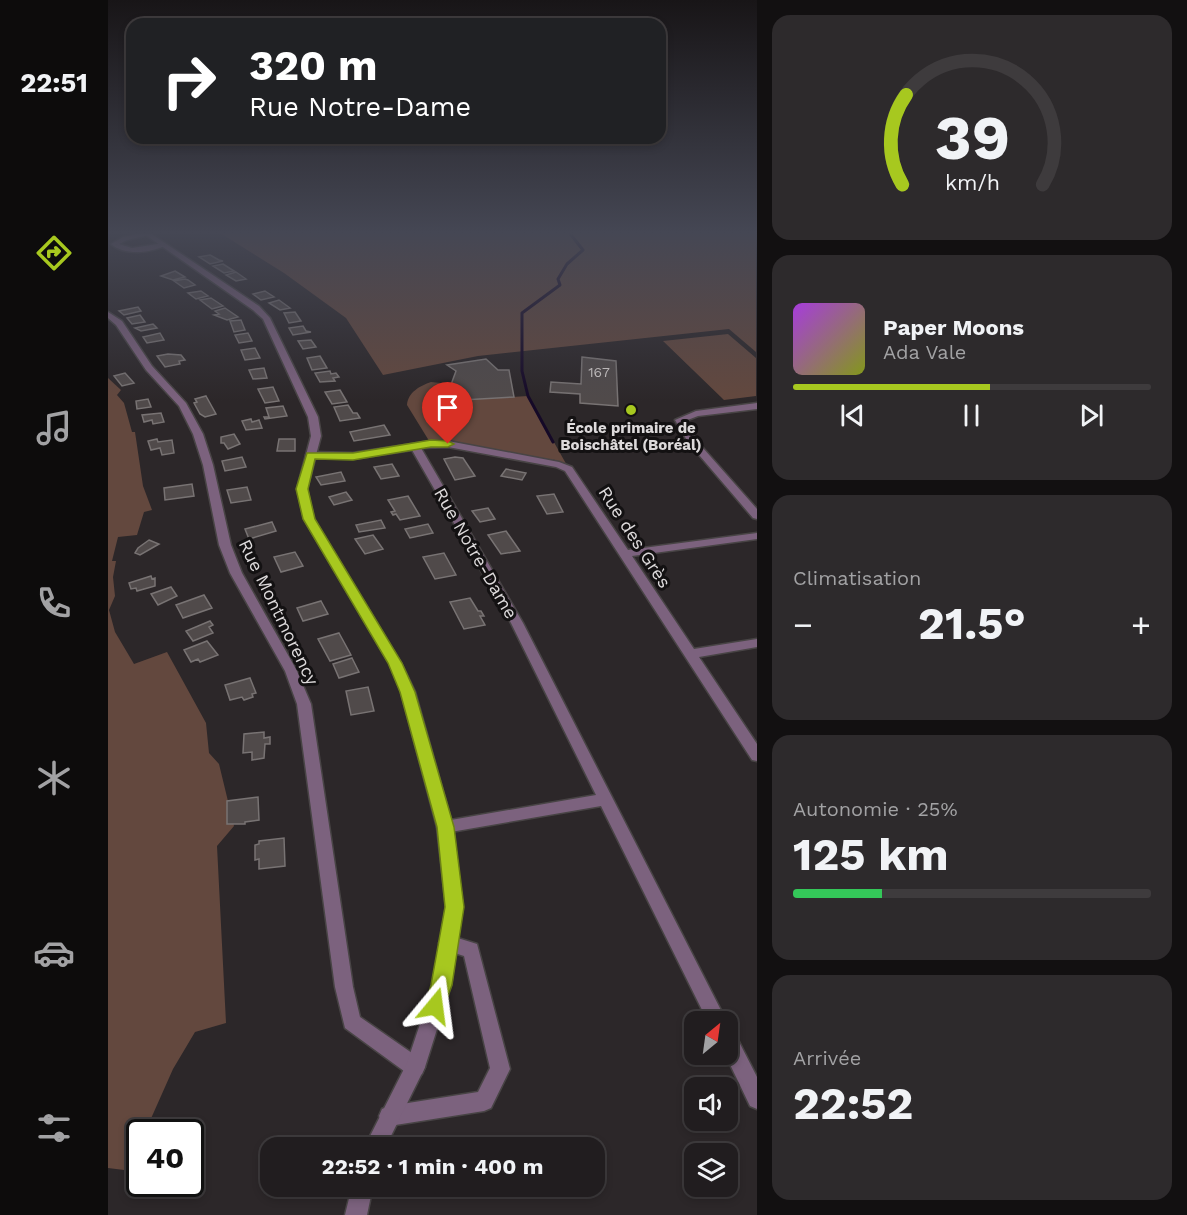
<!DOCTYPE html>
<html lang="fr">
<meta charset="utf-8">
<style>
:root{--surface:#211d1f;--page:#2d2a2c;--text:#f1f3f6;--muted:#a2a2a4;--line:#3e3b3d;--accent:#a7c81f}
body{margin:0;font-family:"Work Sans",sans-serif;background:var(--page);color:var(--text);height:100vh;display:flex;flex-direction:column;font-size:22px;white-space:nowrap}
*{box-sizing:border-box;margin:0}
p{font-size:20px;color:var(--muted)}
.icon{flex:none;width:33px;height:33px;fill:none;stroke:currentColor;stroke-width:2;stroke-linecap:round;stroke-linejoin:round}
.map{position:relative;flex:1;overflow:hidden}
.sheet{display:flex;flex-direction:column;gap:15px;padding:15px;background:#121011;width:430px}
.sheet>*{flex:none}
.hud{position:absolute;left:18px;top:18px;width:540px;height:126px;border-radius:18px;box-shadow:0 3px 9px #0003,0 0 0 2px var(--line);background:#202124;color:#fff;overflow:hidden}
.needle{width:39px;rotate:29deg}
.fabs{position:absolute;left:576px;top:1011px;display:grid;gap:12px}
.fabs a{display:grid;place-items:center;width:54px;height:54px;border-radius:12px;background:var(--surface);box-shadow:0 3px 9px #0003,0 0 0 2px var(--line);font-size:30px}
.speed{position:absolute;left:18px;top:1119px;display:flex;gap:12px;font-size:30px;font-weight:700;text-align:center}
.speed>*{display:grid;place-content:center;width:78px;height:78px;border-radius:50%;background:var(--surface);box-shadow:0 3px 9px #0003,0 0 0 2px var(--line);line-height:1}
.speed .limit{border:3px solid #111;border-radius:9px;background:#fff;color:#111}
.pin{position:absolute;display:grid;place-items:center;width:51px;height:51px;color:#fff;margin:-62px -26px;border-radius:50% 50% 50% 0;rotate:-45deg;box-shadow:0 0 6px #0007}
.pin .icon{rotate:45deg}
.me{position:absolute;width:66px;margin:-33px;rotate:16deg;stroke-linejoin:round;filter:drop-shadow(0 0 4px #0008)}
.turn{display:flex;align-items:center;gap:21px;height:126px;padding:0 24px;font-size:27px}
.turn .icon{width:78px;height:78px;stroke-width:2.5}
.turn b{display:block;font-size:42px;line-height:51px}
.big{font-size:45px;font-weight:700;line-height:1.1}
.sheet .card{flex:1;display:flex;flex-direction:column;justify-content:center;gap:9px;min-width:0;padding:0 21px;border-radius:18px;background:var(--page)}
.sheet .dial{align-items:center;gap:0}
.dial svg{height:156px;overflow:visible;fill:none;stroke:var(--line);stroke-width:7;stroke-linecap:round;text-anchor:middle}
.dial text{fill:var(--text);stroke:none}
.song{display:flex;align-items:center;gap:18px}
.cover{width:72px;height:72px;border-radius:9px;background:linear-gradient(135deg,hsl(280 70% 55%),hsl(70 70% 35%))}
.played{height:6px;border-radius:3px;background:linear-gradient(90deg,var(--accent) 55%,var(--line) 55%)}
.keys{display:flex;justify-content:space-around;direction:ltr}
.heat{display:flex;justify-content:space-between;align-items:center;font-size:33px;direction:ltr}
.charge{height:9px;border-radius:4px;background:linear-gradient(90deg,#34c759 25%,var(--line) 0)}
.trip{position:absolute;left:152px;top:1137px;width:345px;height:60px;border-radius:18px;background:var(--surface);box-shadow:0 3px 9px #0003,0 0 0 2px var(--line);font-weight:700;line-height:60px;text-align:center}
main{display:flex;flex:1;min-height:0}
.dock{display:flex;flex-direction:column;width:108px;justify-content:space-around;align-items:center;background:#0d0c0c;color:var(--muted)}
.dock .icon{width:42px;height:42px}
.dock .on{color:var(--accent)}
.dock b{font-size:27px;color:var(--text)}
.map>svg:first-child{display:block}
.green{fill:#63483e}
.lines{fill:none;stroke-linecap:round;stroke-linejoin:round}
.stream{stroke:#150927;stroke-width:3}
.building{fill:#504a4a;stroke:#787373;stroke-width:1.5}
.minor-casing{stroke:#484445;stroke-width:3}
.tertiary-casing{stroke:#484445;stroke-width:3}
.minor{fill:#7c627e;fill-rule:evenodd}
.tertiary{fill:#7c627e;fill-rule:evenodd}
.route{fill:#a7c81f;stroke:#6d8214;stroke-width:1.5}
.poi-dot{fill:#a7c81f;stroke:#131112;stroke-width:2}
.labels{text-anchor:middle;dominant-baseline:central;stroke-width:6;stroke-linejoin:round;paint-order:stroke}
.far-number-label{font-size:14px;fill:#bab6b7}
.far-poi-label{font-size:15px;font-weight:bold;fill:#dddadb;stroke:#131112}
.street-label{font-size:18px;fill:#dddadb;stroke:#131112}
</style>
<main>
<nav class="dock">
<b>22:51</b>
<svg class="icon on" aria-label="directions" viewBox="0 0 24 24"><path d="M12 3l9 9-9 9-9-9zM9 14v-3h6M13 9l2 2-2 2"/></svg>
<svg class="icon" aria-label="music" viewBox="0 0 24 24"><path d="M9 18V5l10-2v13"/><circle cx="6" cy="18" r="3"/><circle cx="16" cy="16" r="3"/></svg>
<svg class="icon" aria-label="phone" viewBox="0 0 24 24"><path d="M5 4h4l2 5-3 2q2 4 5 5l2-3 5 2v4C11 20 4 13 5 4z"/></svg>
<svg class="icon" aria-label="climate" viewBox="0 0 24 24"><path d="M12 3v18M4 7l16 10M4 17L20 7"/></svg>
<svg class="icon" aria-label="car" viewBox="0 0 24 24"><path d="M5 17H2v-5l4-1 3-4h7l3 4 3 1v5h-3M9 17h6M6 11h13"/><circle cx="7" cy="17" r="2"/><circle cx="17" cy="17" r="2"/></svg>
<svg class="icon" aria-label="filters" viewBox="0 0 24 24"><path d="M4 7h16M4 17h16"/><circle cx="9" cy="7" r="2"/><circle cx="15" cy="17" r="2"/></svg>
</nav>
<div class="map">
<svg width="649" height="1215" viewBox="0 0 649 1215">
<rect width="100%" height="100%" fill="#2c2729"/>
<!-- green -->
<path class="green" d="M109 231H648V352L621 329 370 356 275 375 238 318 176 273Z
M620 334 648 358V396L616 400 555 341Z
M0 378 13 390 9 395 16 403 24 432H27L35 486 44 510 36 512 29 535 10 537 4 561H8L5 577 7 596 1 610 7 632 26 664 59 652 98 723 101 753 111 764 126 826 109 846 118 1023 87 1032 65 1069 37 1132H32L31 1149 24 1171 0 1168Z
M323 382 343 384 338 401 420 396 461 469 445 459 451 465 323 444 299 405C300 392 312 386 323 382Z"/>
<g class="lines">
<!-- stream -->
<path class="stream" d="M445 442 420 396 414 371V313L452 285 450 279 459 264 475 250 460 231"/>
</g>
<!-- building -->
<path class="building" d="M102 255 111 260 115 261 102 264 91 257Z
M115 264 126 271 116 273 105 266Z
M67 271 77 277 65 280 53 276Z
M128 272 138 279 128 281 118 275Z
M77 279 80 280 87 285 76 288 66 281Z
M93 291 100 296 88 299 80 293Z
M157 291 166 297 153 300 145 294Z
M103 298 115 306 104 309 92 300Z
M171 300 182 308 172 310 161 303Z
M30 307 33 311 16 315 11 311Z
M117 308 130 317 119 320 106 315 111 314 107 311Z
M187 312 193 321 181 323 176 313Z
M32 315 37 322 24 324 19 318Z
M133 320 137 330 126 332 122 321Z
M45 324 49 328 33 331 27 328Z
M195 326 198 331 203 332 185 335 181 328Z
M52 333 56 340 39 343 35 337Z
M140 333 144 341 131 343 127 335Z
M203 340 208 347 195 349 190 341Z
M147 348 152 358 137 360 133 350Z
M60 354 73 355 77 360 71 361 72 364 57 367 49 356Z
M212 356 219 368 204 370 199 358Z
M474 357 508 361 510 406 472 403V394L442 392 443 382 473 384Z
M378 359 390 370H401L406 397 337 401 348 371 339 365Z
M156 368 159 378 145 379 141 370Z
M222 371 223 374 228 373 231 377 225 378 227 381 212 382 207 373Z
M17 373 26 383 14 386 6 376Z
M165 387 171 401 157 403 150 389Z
M232 390 239 402 224 404 217 392Z
M98 396 108 414 97 417 92 414 86 403 89 402 87 399Z
M40 399 43 407 29 409 28 401Z
M240 405 245 413H249L252 418 232 421 226 407Z
M175 406 179 416 157 419 156 417H161L158 408Z
M53 413 56 422 45 424 44 420 36 422 34 415Z
M143 419 144 422 151 420 154 428 138 430 134 421Z
M276 425 282 435 246 441 242 432Z
M126 434 132 444 120 449 116 443H113V437Z
M49 439 50 442 64 440 66 453 54 455 52 448 43 450 40 441Z
M171 439H187V451H169Z
M134 457 138 467 117 471 114 461Z
M347 457 355 458 367 476 347 480 336 459Z
M284 464 291 476 273 479 266 467Z
M398 469 418 473 414 480 393 476Z
M233 472 237 481 213 485 208 477Z
M84 484 86 496 57 500 56 488Z
M139 487 143 500 123 503 119 490Z
M238 492 244 500 226 505 221 497Z
M446 494 455 512 439 514 429 496Z
M300 496 312 516 292 520 288 514 285 515 283 512 287 511 280 500Z
M380 508 387 519 372 522 364 511Z
M273 520 277 528 251 532 248 525Z
M164 522 168 531 141 539 137 529Z
M320 524 325 533 302 538 297 529Z
M398 531 412 551 393 554 380 535Z
M265 535 275 549 257 554 247 539Z
M41 540 51 544 32 555 27 553 30 548Z
M187 552 195 566 173 572 166 557Z
M336 553 348 575 327 579 315 557Z
M43 576 44 579 47 578V586L29 591 28 588 23 589 21 583Z
M63 587 69 596 50 605 43 594Z
M96 595 104 608 75 618 68 605Z
M362 598 370 611H373L376 616H372L377 625 356 629 342 602Z
M213 601 220 614 195 621 189 608Z
M102 621 105 625 101 627 105 633 85 641 78 631Z
M231 633 243 655 222 661 210 639Z
M99 641 110 655 92 662 90 659 83 662 76 650Z
M244 658 251 672 231 678 225 664Z
M142 678 148 693 144 694 145 697 136 700 134 697 122 700 117 685Z
M260 687 266 711 243 715 238 691Z
M156 732V738L162 737V744H157L156 758 144 760V752L135 753 136 734Z
M150 797 151 820 137 822V824H119V801Z
M176 838 177 866 151 869V859L147 860V845L151 844V841Z"/>
<g class="lines">
<!-- minor casing -->
<g class="minor-casing">
<path id="minor" d="M39 232 42 234 41 235 19 240 11 244 24 248 56 243 59 245C43 253 17 256 3 244L15 237Z
M0 312 14 321 44 366 78 403 95 434 105 465 123 545 134 573 189 671 203 704 245 987 252 1017 314 1060 317 1067 314 1074 307 1077 300 1074 237 1028 227 987 189 704 177 671 122 573 111 545 95 465 85 434 71 406 38 370 8 325 0 318Z
M649 403V409L590 416 577 421 587 439 649 509V519L645 518 580 442 567 420 588 411Z
M323 441H340L451 462 464 467 520 550 649 533V539L524 556 586 649 649 639V647L591 657 649 744V761L644 760 457 471 448 467 340 447 313 448 415 623 619 1022H600L493 806 337 833 332 831 329 827 332 823 337 821 488 795 403 623 304 450 245 459 203 458 198 455 203 452 245 453Z
M340 935 369 944 402 1069 383 1108 376 1111 281 1126 274 1123 271 1116 274 1109 281 1106 370 1092 382 1068 356 956 334 949 331 943 334 937Z
M620 1032 627 1034 649 1077V1109L642 1106 617 1054H620Z"/>
</g>
<!-- tertiary casing -->
<g class="tertiary-casing">
<path id="tertiary" d="M32 231H39L151 306 162 318 210 417 213 436 199 489 206 519 293 663 307 692 345 827 354 907 343 985 317 1067 277 1148H256L299 1063 325 985 338 907 329 827 293 692 281 663 196 519 189 489 203 436 200 417 155 319 145 310Z
M244 1186H265L259 1215H237Z"/>
</g>
<!-- minor -->
<use href="#minor" class="minor"/>
<!-- tertiary -->
<use href="#tertiary" class="tertiary"/>
</g>
<!-- sky -->
<linearGradient id="sky" x2="0" y2="1"><stop stop-color="#181517"/><stop offset="0.58" stop-color="#454754"/><stop offset="1" stop-color="#454754" stop-opacity="0"/></linearGradient>
<rect width="649" height="401" fill="url(#sky)"/>
<!-- route -->
<path class="route" d="M323 440 340 441 346 444 340 447H323L245 460 207 459 200 489 207 519 294 663 307 692 346 827 356 907 344 985 334 1013 327 1016 320 1013 317 1006 323 985 337 907 329 827 292 692 280 663 195 519 188 489 199 453H245Z"/>
<!-- markers -->
<circle class="poi-dot" cx="523" cy="410" r="6"/>
<g class="labels">
<!-- far-number labels -->
<g class="far-number-label">
<text x="491" y="372">167</text>
</g>
<!-- far-poi labels -->
<g class="far-poi-label">
<text x="523" y="428">École primaire de<tspan x="523" dy="17">Boischâtel (Boréal)</tspan></text>
</g>
<!-- street labels -->
<g class="street-label">
<text transform="translate(527 537) rotate(57)">Rue des Grès</text>
<text transform="translate(368 553) rotate(60)">Rue Notre-Dame</text>
<text transform="translate(171 612) rotate(64)">Rue Montmorency</text>
</g>
</g>
</svg>
<div class="fabs">
<a><svg class="needle" viewBox="-14 -14 28 28"><path d="M0-13l5 13h-10z" fill="#e53935"/><path d="M0 13l5-13h-10z" fill="#a2a2a4"/></svg></a>
<a><svg class="icon" aria-label="sound" viewBox="0 0 24 24"><path d="M4 9h4l5-4v14l-5-4H4zM17 9q2 3 0 6"/></svg></a>
<a><svg class="icon" aria-label="layers" viewBox="0 0 24 24"><path d="M12 4l9 5-9 5-9-5zM3 14l9 5 9-5"/></svg></a>
</div>
<div class="speed"><div class="limit">40</div></div>
<div class="pin" style="left:340px;top:444px;background:#d93025"><svg class="icon" aria-label="arrive" viewBox="0 0 24 24"><path d="M6 21V4h12l-3 4 3 4H6"/></svg></div>
<svg class="me" style="left:327px;top:1006px" viewBox="-20 -20 40 40"><path d="M0-17L14 15 0 8-14 15z" fill="#a7c81f" stroke="#fff" stroke-width="4"/></svg>
<div class="trip">22:52 · 1 min · 400 m</div>
<div class="hud">
<div class="turn"><svg class="icon" aria-label="right" viewBox="0 0 24 24"><path d="M7 20v-9h11M14 6l5 5-5 5"/></svg><div><b>320 m</b>Rue Notre-Dame</div></div>
</div>
</div>
<section class="sheet">
<div class="card dial"><svg viewBox="0 0 100 80">
<path d="M14 69A42 42 0 1 1 86 69"/>
<path d="M14 69A42 42 0 0 1 16 23" stroke="#a7c81f"/>
<text x="50" y="56" font-size="32" font-weight="700">39</text>
<text x="50" y="72" font-size="11">km/h</text>
</svg></div>
<div class="card">
<div class="song"><i class="cover"></i><div><b>Paper Moons</b><p>Ada Vale</p></div></div>
<div class="played"></div>
<div class="keys"><svg class="icon" aria-label="previous" viewBox="0 0 24 24"><path d="M18 5L8 12l10 7zM5 5v14"/></svg><svg class="icon" aria-label="pause" viewBox="0 0 24 24"><path d="M8 5v14M16 5v14"/></svg><svg class="icon" aria-label="next" viewBox="0 0 24 24"><path d="M6 5l10 7-10 7zM19 5v14"/></svg></div>
</div>
<div class="card"><p>Climatisation</p>
<div class="heat"><a>−</a><b class="big">21.5°</b><a>+</a></div>
</div>
<div class="card"><p>Autonomie · 25%</p><b class="big">125 km</b><div class="charge"></div></div>
<div class="card"><p>Arrivée</p><b class="big">22:52</b></div>
</section>
</main>
